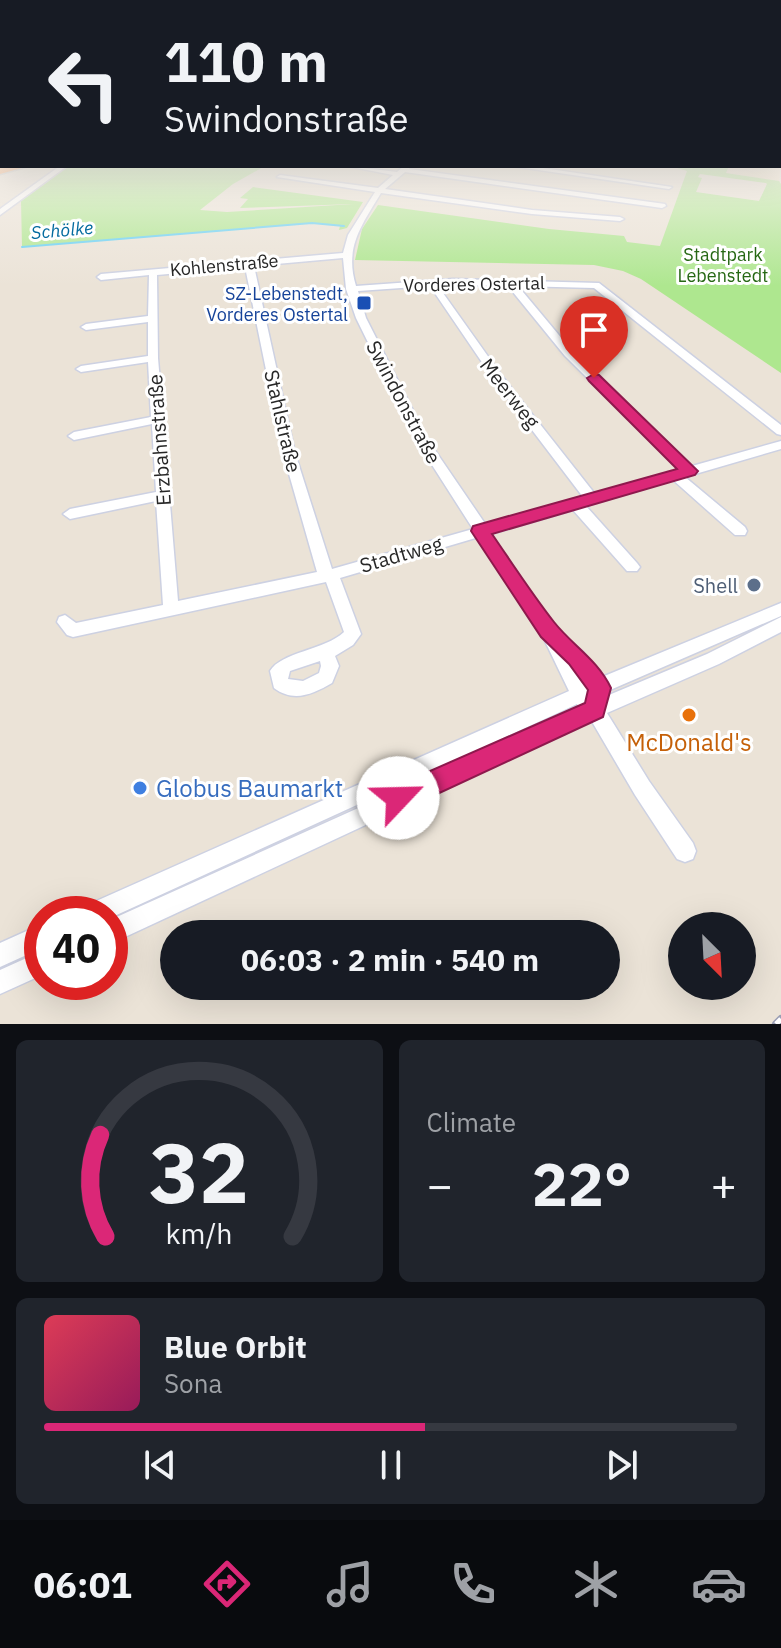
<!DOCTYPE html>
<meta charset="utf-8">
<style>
:root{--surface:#171b24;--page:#20242c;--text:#f1f3f6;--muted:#9ea1a6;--line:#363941;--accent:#db2777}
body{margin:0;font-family:"IBM Plex Sans",sans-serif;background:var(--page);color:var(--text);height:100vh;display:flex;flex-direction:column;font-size:30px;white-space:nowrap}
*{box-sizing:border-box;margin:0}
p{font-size:26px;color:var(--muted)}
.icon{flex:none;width:44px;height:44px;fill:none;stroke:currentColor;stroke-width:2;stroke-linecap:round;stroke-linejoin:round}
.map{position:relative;height:1024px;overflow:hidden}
.drawer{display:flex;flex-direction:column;gap:16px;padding:16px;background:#0d0f14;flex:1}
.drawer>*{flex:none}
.banner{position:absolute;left:0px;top:0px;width:782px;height:168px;box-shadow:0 8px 32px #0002;background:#171b24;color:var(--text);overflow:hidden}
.needle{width:52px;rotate:156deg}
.controls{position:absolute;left:668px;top:912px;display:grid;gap:16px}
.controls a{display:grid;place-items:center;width:88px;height:88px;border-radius:50%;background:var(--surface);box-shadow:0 8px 32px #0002;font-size:40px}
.speed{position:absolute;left:24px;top:896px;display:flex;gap:16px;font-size:40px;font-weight:700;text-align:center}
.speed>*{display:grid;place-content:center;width:104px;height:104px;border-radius:50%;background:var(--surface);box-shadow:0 8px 32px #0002;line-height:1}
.speed .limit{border:12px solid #d22;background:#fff;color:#111}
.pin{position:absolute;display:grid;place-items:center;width:68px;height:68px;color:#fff;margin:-82px -34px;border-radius:50% 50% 50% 0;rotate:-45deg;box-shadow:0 0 8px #0007}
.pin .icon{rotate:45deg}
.me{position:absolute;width:88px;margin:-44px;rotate:66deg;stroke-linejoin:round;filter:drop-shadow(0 0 6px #0008)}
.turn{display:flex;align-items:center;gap:28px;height:168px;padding:0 32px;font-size:36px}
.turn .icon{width:104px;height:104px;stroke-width:2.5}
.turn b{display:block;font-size:56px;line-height:68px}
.big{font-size:60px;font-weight:800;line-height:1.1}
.drawer .tile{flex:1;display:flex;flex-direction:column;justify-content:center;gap:12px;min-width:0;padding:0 28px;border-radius:12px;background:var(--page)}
.drawer .dial{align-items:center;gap:0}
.dial svg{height:208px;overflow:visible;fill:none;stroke:var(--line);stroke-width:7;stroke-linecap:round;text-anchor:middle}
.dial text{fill:var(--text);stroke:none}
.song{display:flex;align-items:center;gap:24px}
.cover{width:96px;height:96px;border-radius:12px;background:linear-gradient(135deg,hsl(350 70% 55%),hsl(330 70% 35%))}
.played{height:8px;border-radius:4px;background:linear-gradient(90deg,var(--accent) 55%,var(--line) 55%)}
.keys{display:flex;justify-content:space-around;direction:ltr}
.heat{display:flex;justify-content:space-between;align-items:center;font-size:44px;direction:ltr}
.drawer .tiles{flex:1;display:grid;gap:16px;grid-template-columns:1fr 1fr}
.tile:last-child{grid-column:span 2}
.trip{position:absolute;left:160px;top:920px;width:460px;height:80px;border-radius:40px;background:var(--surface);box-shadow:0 8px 32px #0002;font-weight:800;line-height:80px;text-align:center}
.dock{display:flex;height:128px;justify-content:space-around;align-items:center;background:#090b0e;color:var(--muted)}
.dock .icon{width:56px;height:56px}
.dock .selected{color:var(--accent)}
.dock b{font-size:36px;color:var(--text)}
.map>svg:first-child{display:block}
.education{fill:#efe1c5}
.green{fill:#aee78f;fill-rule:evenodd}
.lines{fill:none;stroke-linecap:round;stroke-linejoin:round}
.stream{stroke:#62d0f6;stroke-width:2}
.minor-casing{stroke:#cdd1e2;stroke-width:3}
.highway-casing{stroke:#c7c7c7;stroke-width:3}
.minor{fill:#fff;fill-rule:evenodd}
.highway{fill:#ff9a4f;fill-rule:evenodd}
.rail-casing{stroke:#9a9eb4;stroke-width:8}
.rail{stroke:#fff;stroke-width:5;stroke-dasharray:14;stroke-linecap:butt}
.route{fill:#db2777;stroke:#8e194d;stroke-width:2}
.transit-dot{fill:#1a4fb4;stroke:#fff;stroke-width:3}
.service-dot{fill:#5c6f8a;stroke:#fff;stroke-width:3}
.food-dot{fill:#e8710a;stroke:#fff;stroke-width:3}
.shop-dot{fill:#3f7fe0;stroke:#fff;stroke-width:3}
.labels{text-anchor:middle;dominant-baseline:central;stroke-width:6;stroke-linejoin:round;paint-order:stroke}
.far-water-label{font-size:18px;font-style:italic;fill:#046b9f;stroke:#fff}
.far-park-label{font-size:18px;fill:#266814;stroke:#fff}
.far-street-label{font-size:18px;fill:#272727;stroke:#fff}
.far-transit-label{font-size:18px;fill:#164399;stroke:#fff;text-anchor:end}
.street-label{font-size:20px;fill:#272727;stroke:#fff}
.service-label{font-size:20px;fill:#4e5e75;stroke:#fff;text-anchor:end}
.near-food-label{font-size:24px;fill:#c56008;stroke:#fff}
.near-shop-label{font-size:24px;fill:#366cbe;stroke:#fff;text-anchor:start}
</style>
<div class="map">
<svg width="781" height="1024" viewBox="0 0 781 1024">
<rect width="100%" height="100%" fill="#ebe3d7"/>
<!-- education -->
<path class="education" d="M781 163 779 181 726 173 729 166H780Z"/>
<!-- green -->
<path class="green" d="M69 166H265L233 184 200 210 227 212 353 204 240 208 248 199 240 198 253 187 363 202 347 228 339 230 340 226 312 223 22 247 21 201Z
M679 166H729L726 173 779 181 781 184V373L641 279 623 271 594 265 355 260 362 229 378 205 549 229 624 236 627 242 660 246 687 171 677 168ZM700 174 766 183 767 184 759 201 696 192 702 178 698 177Z"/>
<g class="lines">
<!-- stream -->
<path class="stream" d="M22 247 312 223 344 226"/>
<!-- minor casing -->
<g class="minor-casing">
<path id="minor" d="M60 166H67L0 215V209Z
M347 166 397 172 404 166H411L409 169 665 204 666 206 662 208 405 172 385 189 532 210 620 217 624 219 620 221 532 214 381 193C362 225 344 247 356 286L453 279 599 283 781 425V435L777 434 594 288 518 286 573 352 692 466 781 441V449L685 477 745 527 747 531 745 535H735L673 480 586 506 637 563 640 567 637 571H627L573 510 491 534 557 632 583 652 602 677 781 603V616L594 697 597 700 707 654 781 617V632L719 664 607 713 649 781 693 843 696 851 693 859 685 862 677 859 635 795 591 720 110 944V920L580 708 577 704 560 712 110 918V914H82L85 906 569 691 542 635 479 537 340 578 361 634 353 645 335 656 339 666 332 683C313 694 294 703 274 688L270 671C281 652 325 650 344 632L326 582 73 637 67 635 57 622 59 617 65 615 76 623 163 605 156 501 70 519 63 514 70 509 156 492 152 424 74 440 68 436 74 432 151 417 148 362 81 372 76 369 81 366 148 356V322L86 330 81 327 86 324 148 316 149 275 101 280 97 277 101 274 343 253 348 235 375 192 277 177 280 175 378 188 393 175ZM343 258 346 289 356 318 416 440 473 529 332 569 295 453 254 266ZM245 267 283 453 317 572 178 601 158 358 157 275ZM453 285 508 286 565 356 680 470 595 494 502 376 438 286ZM430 286 494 380 583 497 486 525 428 440 366 318 358 291ZM320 661 321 666 319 673 303 681 288 679 290 671ZM575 668 587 684 584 685Z
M511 166H529L672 187 669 189Z
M42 924V948L0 967V943Z
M42 951V975L0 994V970Z"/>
</g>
<!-- highway casing -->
<g class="highway-casing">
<path id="highway" d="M10 166H29L0 174V168Z"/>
</g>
<!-- minor -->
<use href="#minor" class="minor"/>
<!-- highway -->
<use href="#highway" class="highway"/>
<!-- rail casing -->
<g class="rail-casing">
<path id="rail" d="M776 1024 781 1019"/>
</g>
<!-- rail -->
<use href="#rail" class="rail"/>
</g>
<!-- sky -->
<linearGradient id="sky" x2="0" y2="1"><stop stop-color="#72bfee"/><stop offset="0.5" stop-color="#f6f2ed"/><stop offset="1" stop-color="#f6f2ed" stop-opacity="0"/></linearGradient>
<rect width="781" height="286" fill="url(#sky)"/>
<!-- route -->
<path class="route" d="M594 374 599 375 698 471 695 475 492 534C512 563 532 594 554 622 572 645 598 660 611 688L603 717 407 808 398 811 389 808 385 798 389 789 585 703 588 690 569 664 541 637 471 531 473 526 677 469 589 381 587 378Z"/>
<!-- markers -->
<rect class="transit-dot" x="356" y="295" width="16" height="16" rx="4"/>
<circle class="service-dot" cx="754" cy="585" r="8"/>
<circle class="food-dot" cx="689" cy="715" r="8"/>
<circle class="shop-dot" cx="140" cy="788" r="8"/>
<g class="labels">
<!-- far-water labels -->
<g class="far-water-label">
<text transform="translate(62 230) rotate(-5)">Schölke</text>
</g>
<!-- far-park labels -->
<g class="far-park-label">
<text x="723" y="254">Stadtpark<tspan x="723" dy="21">Lebenstedt</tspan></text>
</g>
<!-- far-street labels -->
<g class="far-street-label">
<text transform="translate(224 265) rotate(-5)">Kohlenstraße</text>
<text transform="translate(474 284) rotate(-1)">Vorderes Ostertal</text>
</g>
<!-- far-transit labels -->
<g class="far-transit-label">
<text x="348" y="293">SZ-Lebenstedt,<tspan x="348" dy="21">Vorderes Ostertal</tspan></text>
</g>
<!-- street labels -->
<g class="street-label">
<text transform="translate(510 393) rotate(52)">Meerweg</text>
<text transform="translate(404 402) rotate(62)">Swindonstraße</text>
<text transform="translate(283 421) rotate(77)">Stahlstraße</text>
<text transform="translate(159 440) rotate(-94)">Erzbahnstraße</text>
<text transform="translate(401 554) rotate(-16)">Stadtweg</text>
</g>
<!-- service labels -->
<g class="service-label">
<text x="738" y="585">Shell</text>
</g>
<!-- near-food labels -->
<g class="near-food-label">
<text x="689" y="742">McDonald's</text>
</g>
<!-- near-shop labels -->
<g class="near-shop-label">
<text x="156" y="788">Globus Baumarkt</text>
</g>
</g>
</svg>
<div class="controls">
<a><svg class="needle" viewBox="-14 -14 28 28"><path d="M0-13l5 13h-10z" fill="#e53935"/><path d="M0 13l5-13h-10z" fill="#9ea1a6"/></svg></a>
</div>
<div class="speed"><div class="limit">40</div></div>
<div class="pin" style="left:594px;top:378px;background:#d93025"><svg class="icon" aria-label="arrive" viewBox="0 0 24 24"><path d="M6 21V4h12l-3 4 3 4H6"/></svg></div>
<svg class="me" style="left:398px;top:798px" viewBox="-20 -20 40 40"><circle r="19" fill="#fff"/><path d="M0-13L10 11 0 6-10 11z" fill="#db2777"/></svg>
<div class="trip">06:03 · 2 min · 540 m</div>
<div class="banner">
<div class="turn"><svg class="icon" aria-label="left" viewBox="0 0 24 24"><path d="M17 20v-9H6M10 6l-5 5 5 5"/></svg><div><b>110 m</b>Swindonstraße</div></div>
</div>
</div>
<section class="drawer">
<div class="tiles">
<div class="tile dial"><svg viewBox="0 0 100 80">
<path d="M14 69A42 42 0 1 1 86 69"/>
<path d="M14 69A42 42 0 0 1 12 30" stroke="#db2777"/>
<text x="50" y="56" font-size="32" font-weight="700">32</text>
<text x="50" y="72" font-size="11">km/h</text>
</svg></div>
<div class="tile"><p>Climate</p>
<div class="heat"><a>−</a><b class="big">22°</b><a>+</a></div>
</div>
<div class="tile">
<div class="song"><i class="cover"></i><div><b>Blue Orbit</b><p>Sona</p></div></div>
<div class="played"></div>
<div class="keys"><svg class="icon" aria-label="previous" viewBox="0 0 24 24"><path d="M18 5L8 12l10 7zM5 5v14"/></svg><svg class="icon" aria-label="pause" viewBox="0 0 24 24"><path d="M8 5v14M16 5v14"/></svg><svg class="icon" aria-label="next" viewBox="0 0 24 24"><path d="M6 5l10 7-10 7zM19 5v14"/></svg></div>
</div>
</div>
</section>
<nav class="dock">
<b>06:01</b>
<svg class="icon selected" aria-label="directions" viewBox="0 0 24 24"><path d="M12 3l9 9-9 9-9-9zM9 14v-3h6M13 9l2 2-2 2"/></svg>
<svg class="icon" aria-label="music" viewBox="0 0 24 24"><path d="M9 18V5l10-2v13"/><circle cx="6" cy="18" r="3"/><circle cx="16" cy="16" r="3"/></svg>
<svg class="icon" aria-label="phone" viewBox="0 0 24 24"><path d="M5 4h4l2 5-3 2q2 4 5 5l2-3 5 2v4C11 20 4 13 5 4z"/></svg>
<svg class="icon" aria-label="climate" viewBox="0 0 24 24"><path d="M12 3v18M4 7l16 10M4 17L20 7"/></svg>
<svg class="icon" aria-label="car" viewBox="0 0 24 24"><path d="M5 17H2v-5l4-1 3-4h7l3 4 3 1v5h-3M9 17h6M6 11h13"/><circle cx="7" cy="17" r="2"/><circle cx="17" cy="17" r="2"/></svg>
</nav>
